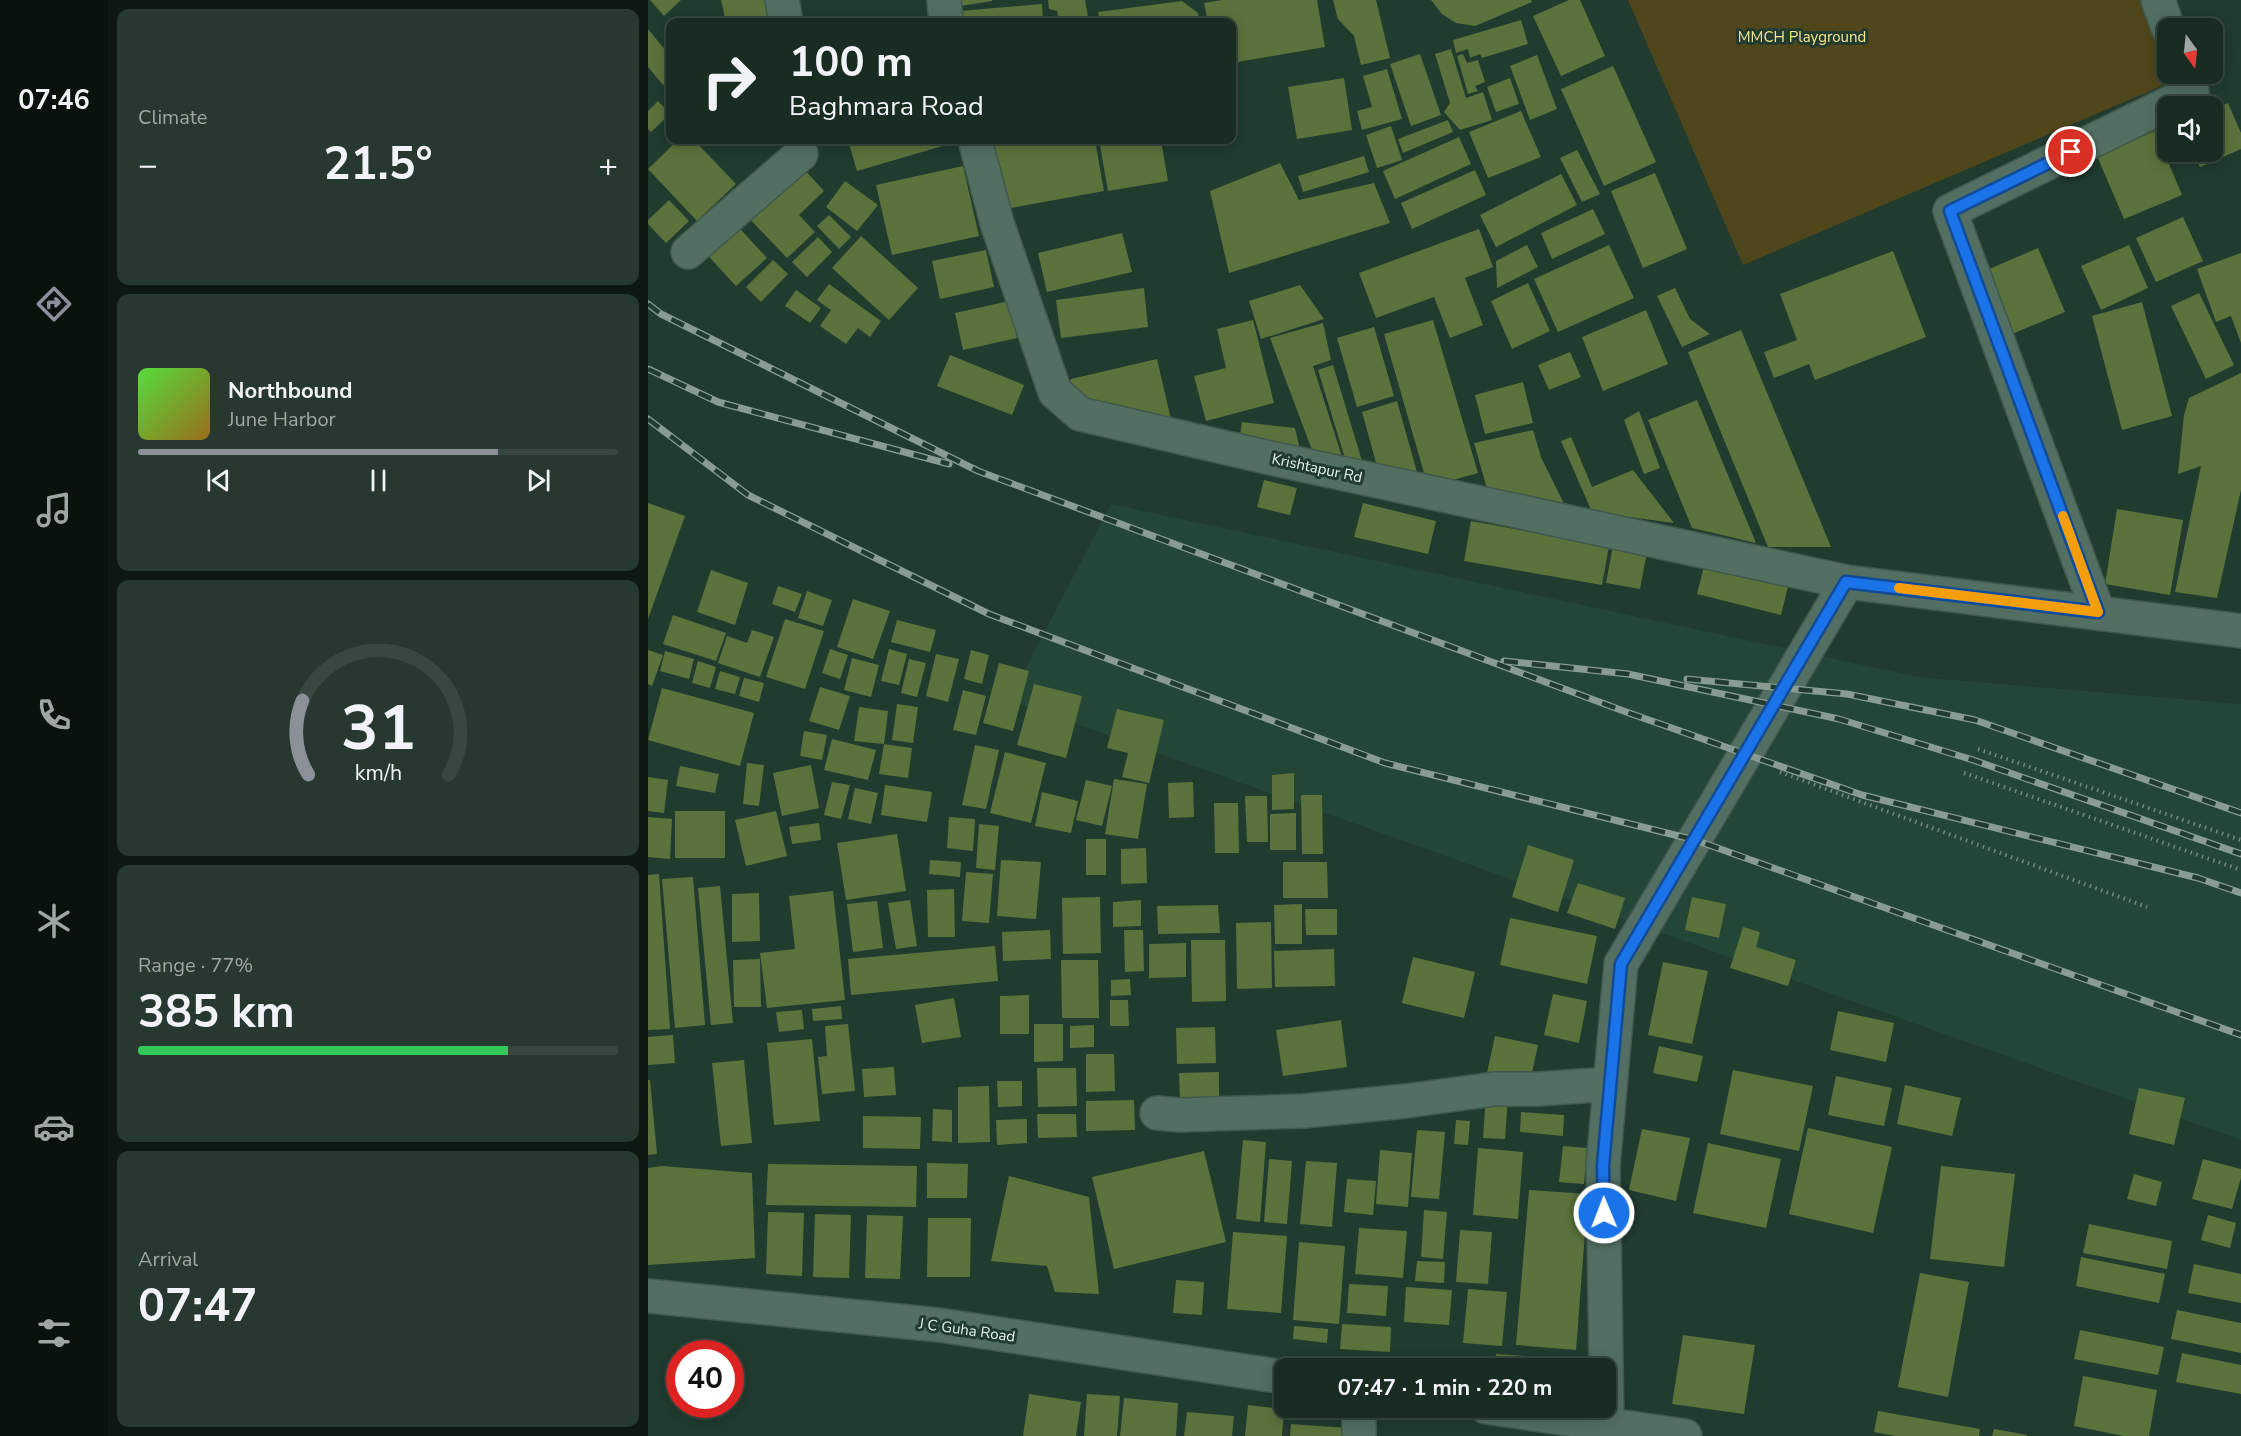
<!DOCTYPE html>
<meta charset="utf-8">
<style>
:root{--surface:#192c22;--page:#26382f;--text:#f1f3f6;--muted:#9fa7a5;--line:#374840;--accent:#8c9099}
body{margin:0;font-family:"Nunito Sans",sans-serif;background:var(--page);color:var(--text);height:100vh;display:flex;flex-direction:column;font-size:22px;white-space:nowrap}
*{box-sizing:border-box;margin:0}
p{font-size:20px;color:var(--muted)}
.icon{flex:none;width:33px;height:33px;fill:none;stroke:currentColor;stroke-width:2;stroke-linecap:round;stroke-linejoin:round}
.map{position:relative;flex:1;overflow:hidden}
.details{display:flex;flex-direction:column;gap:9px;padding:9px;background:#0e1813;width:540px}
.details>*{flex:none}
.hud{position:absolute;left:18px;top:18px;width:570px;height:126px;border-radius:12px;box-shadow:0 3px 15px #0003,0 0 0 2px var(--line);background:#192c22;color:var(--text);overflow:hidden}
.needle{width:39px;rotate:165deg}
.tools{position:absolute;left:1509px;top:18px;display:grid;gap:12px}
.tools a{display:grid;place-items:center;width:66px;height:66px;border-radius:12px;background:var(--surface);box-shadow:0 3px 15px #0003,0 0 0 2px var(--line);font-size:30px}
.speed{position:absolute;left:18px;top:1340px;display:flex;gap:12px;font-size:30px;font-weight:700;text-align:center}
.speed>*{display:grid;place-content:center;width:78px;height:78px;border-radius:50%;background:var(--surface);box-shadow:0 3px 15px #0003,0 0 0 2px var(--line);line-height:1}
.speed .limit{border:9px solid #d22;background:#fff;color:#111}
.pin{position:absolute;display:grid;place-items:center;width:51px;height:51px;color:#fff;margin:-26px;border:3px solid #fff;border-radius:50%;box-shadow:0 2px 6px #0007}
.me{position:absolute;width:66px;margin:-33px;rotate:359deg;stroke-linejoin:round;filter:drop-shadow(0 0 4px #0008)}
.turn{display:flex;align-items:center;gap:21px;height:126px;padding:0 24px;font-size:27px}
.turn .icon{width:78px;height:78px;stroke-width:2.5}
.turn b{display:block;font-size:42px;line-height:51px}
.big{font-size:45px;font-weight:700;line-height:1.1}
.details .widget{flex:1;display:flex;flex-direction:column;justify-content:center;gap:9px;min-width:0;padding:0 21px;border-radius:12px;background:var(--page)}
.details .dial{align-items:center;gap:0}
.dial svg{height:156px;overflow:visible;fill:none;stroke:var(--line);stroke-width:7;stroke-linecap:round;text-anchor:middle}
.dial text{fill:var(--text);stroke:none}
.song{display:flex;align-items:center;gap:18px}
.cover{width:72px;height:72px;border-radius:9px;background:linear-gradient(135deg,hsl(110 70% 55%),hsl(40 70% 35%))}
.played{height:6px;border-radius:3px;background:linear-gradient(90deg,var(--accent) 75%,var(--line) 75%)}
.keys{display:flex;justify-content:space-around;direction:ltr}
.heat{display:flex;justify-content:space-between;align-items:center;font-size:33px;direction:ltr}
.charge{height:9px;border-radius:4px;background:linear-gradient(90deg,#34c759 77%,var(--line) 0)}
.trip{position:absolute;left:626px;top:1358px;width:342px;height:60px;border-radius:12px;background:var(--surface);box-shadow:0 3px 15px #0003,0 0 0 2px var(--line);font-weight:700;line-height:60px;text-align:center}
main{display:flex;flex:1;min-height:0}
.menu{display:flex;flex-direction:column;width:108px;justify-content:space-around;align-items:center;background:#0a120e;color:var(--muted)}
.menu .icon{width:42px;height:42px}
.menu .active{color:var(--accent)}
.menu b{font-size:27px;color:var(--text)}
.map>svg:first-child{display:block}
.built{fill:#234636}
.green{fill:#50461c}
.building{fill:#5a733c}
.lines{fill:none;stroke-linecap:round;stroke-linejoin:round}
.minor-casing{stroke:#41584d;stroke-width:36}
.path{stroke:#768b80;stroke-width:4;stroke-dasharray:1.5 4.5;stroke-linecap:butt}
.minor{stroke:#536f61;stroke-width:33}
.rail-casing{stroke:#889c92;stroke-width:7}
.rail{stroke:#213b2e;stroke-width:4.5;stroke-dasharray:14;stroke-linecap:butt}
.route-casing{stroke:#114b97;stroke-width:15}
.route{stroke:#1a73e8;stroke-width:10}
.slow{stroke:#f59e0b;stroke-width:10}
.labels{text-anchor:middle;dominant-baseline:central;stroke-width:6;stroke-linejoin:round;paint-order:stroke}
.park-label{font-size:15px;fill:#fbe589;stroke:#213b2e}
.street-label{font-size:15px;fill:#e3f2ea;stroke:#213b2e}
</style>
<main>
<nav class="menu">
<b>07:46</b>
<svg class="icon active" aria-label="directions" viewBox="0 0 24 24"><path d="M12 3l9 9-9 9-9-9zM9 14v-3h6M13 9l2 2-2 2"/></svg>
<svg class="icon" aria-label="music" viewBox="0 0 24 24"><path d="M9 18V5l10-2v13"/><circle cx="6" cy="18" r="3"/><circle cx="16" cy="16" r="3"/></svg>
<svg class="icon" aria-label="phone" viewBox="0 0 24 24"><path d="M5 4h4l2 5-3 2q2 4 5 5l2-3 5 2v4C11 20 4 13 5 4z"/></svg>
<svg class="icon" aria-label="climate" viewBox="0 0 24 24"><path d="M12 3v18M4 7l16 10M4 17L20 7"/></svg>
<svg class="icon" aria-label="car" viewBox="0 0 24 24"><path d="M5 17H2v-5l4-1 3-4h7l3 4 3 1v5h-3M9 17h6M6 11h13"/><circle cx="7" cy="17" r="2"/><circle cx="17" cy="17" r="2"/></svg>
<svg class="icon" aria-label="filters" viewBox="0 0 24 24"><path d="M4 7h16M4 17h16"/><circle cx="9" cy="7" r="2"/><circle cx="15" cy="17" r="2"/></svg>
</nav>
<section class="details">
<div class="widget"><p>Climate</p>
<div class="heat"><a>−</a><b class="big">21.5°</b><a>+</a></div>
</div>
<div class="widget">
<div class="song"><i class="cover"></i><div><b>Northbound</b><p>June Harbor</p></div></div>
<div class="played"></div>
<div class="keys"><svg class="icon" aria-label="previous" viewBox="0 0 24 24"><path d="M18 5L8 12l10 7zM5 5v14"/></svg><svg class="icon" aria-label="pause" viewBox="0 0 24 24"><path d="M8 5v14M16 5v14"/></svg><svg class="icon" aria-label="next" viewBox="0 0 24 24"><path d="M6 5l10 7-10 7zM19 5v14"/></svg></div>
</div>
<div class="widget dial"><svg viewBox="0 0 100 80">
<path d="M14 69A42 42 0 1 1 86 69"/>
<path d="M14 69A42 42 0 0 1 11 31" stroke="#8c9099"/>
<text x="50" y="56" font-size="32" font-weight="700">31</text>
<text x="50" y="72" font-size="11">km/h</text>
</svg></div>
<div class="widget"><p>Range · 77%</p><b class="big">385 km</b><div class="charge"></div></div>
<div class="widget"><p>Arrival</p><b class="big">07:47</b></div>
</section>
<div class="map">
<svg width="1593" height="1436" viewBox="0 0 1593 1436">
<rect width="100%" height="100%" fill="#213b2e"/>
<!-- built -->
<path class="built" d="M463 504 1271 677 1593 704V1140L361 700Z"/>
<!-- green -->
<path class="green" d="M980 0H1492L1523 82 1095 265Z"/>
<!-- building -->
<path class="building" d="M2 0H33L16 16Z
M73 0H124L129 22H78Z
M305 0H344V1L306 7Z
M400 0H437L441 22H411L409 11 401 9Z
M574 0H669L677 47 584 63V22H560L556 3Z
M685 0H728L742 58 713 65 706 36 690 19Z
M783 0H883L884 2 827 26 808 23 794 14Z
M921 0H932L957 56 913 76 885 16Z
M534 1 550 13 551 22H452L450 12Z
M394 4 395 22H313L312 11Z
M873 20 880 44 834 58 832 54 822 58 820 49 808 53 805 40Z
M0 29 22 56V78L15 85 0 67Z
M803 49 818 98 835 92 844 120 812 130 796 112 802 103 787 54Z
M772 54 793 115 763 126 742 64Z
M815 54 819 63 830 60 837 82 827 86 830 91 820 94 809 56Z
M889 55 909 109 882 120 862 66Z
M965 66 1008 162 956 186 913 89Z
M739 69 754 119 714 130 709 111 724 107 715 76Z
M696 78 704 130 649 139 640 87Z
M862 78 871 104 848 112 839 87Z
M10 101 22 114 3 132 0 129V111Z
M1580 103 1593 133V149L1552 167 1545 152H1564V110Z
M873 111 893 157 840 178 821 132Z
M800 120 805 132 755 153 750 139Z
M743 126 754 160 729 168 718 135Z
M1507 131 1534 195 1476 219 1449 156Z
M811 137 823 164 747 199 735 171Z
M30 140H46L88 184 49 221 0 169Z
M200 140H297L298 145 209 171Z
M339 140H447L456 191 352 210Z
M451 140H513L520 181 460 191Z
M929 150 952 194 934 202 912 158Z
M716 156 721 172 655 192 650 176Z
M632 163 651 200 726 183 742 223 581 273 562 191Z
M152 165 176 191 151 215 167 232 139 258 98 215Z
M315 166 331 236 244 255 228 185Z
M827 170 838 195 764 229 753 203Z
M1007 173 1039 249 995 268 963 191Z
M913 174 929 205 848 247 832 215Z
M197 181 230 205 209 231 178 207Z
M21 200 41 221 18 243 0 224V220Z
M945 209 957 234 904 259 893 233Z
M181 215 203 237 191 249 169 226Z
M1535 217 1555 261 1508 282 1488 238Z
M83 219 119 258 88 286 52 247Z
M831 229 845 267 817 278 835 325 802 338 786 297 728 318 711 273Z
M474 233 484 272 399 292 390 253Z
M213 236 270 288 241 320 184 268Z
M170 237 184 252 159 277 144 262Z
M879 245 890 267 849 288 848 261Z
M961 245 986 298 910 332 886 279Z
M1481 245 1500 288 1453 310 1433 266Z
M1390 248 1417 312 1359 336 1332 273Z
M338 250 346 287 292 299 284 261Z
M1245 251 1278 337 1167 380 1161 364 1126 378 1116 352 1149 340 1132 294Z
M1593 253V343L1583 316 1568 322 1549 269Z
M125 260 140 274 113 302 98 287Z
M880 283 902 331 864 349 843 301Z
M181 284 233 321 222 337 210 328 198 344 172 326 183 310 169 300Z
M652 285 676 319 613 339 601 301Z
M496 288 500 327 413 338 408 300Z
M1027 288 1042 319 1062 334 1034 347 1009 296Z
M148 290 173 308 162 323 137 306Z
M1551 293 1586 365 1558 379 1523 306Z
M361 301 369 338 315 350 307 313Z
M1494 302 1524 416 1474 430 1444 316Z
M998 310 1020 364 955 391 934 337Z
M605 320 626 403 558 421 546 376 578 368 569 329Z
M785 320 830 473 780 487 736 334Z
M675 323 683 360 665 366 695 460 670 466 622 338Z
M726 327 746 396 709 407 689 338Z
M1093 330 1183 547H1120L1040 352Z
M922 352 933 377 901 390 890 365Z
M302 355 376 385 364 415 289 386Z
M509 359 524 424 416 394 423 379Z
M685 365 714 461 699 465 670 370Z
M1593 373V490L1569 598 1527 592 1553 466 1530 474 1536 415 1541 398Z
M875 382 885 423 837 434 827 395Z
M1049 400 1108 543 1044 528 1000 420Z
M749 401 772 483 730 470 714 412Z
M991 411 1012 468 996 474 976 420Z
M594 422 647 428 655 462 590 449Z
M885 430 893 457 917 506 840 492 826 443Z
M923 437 944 487 985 470 1026 523 944 512 913 441Z
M616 480 649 488 642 515 609 507Z
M0 503 37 516 0 619Z
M715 503 788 521 780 554 706 537Z
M1469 509 1535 520 1522 595 1457 584Z
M823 521 961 546 954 585 816 561Z
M965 546 999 552 992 589 958 583Z
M1058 558 1142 579 1133 615 1049 594Z
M63 570 100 583 87 625 49 612Z
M130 586 154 594 147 612 124 604Z
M159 591 184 600 175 626 150 618Z
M205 599 242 611 225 659 189 647Z
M25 615 78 633 68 661 15 644Z
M137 619 176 631 157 689 118 677Z
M249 620 288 630 282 652 243 642Z
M104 630 126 637 112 677 70 663 79 636 99 643Z
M182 649 200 655 192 679 174 673Z
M241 649 259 654 251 685 233 681Z
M0 650 15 655 4 686 0 684Z
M323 650 341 655 334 684 316 679Z
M17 651 46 659 41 679 12 671Z
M288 654 311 659 300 702 278 696Z
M204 658 231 665 223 697 196 690Z
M261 659 278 663 269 697 253 693Z
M50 661 68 667 62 688 44 683Z
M351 663 381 671 365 731 335 723Z
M72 671 92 677 87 694 67 689Z
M96 678 116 683 111 702 91 696Z
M386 684 434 696 418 758 369 745Z
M172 687 202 696 191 730 161 721Z
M14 688 106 713 92 766 0 740Z
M315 690 338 696 328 735 305 730Z
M249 704 270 707 265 743 244 740Z
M211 707 240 711 236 744 206 741Z
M469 709 516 720 501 783 474 777 480 753 459 748Z
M156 731 179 735 174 760 152 756Z
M184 739 228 750 220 780 176 770Z
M236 744 264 748 260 778 231 774Z
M327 745 351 750 338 809 314 805Z
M357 752 398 763 383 823 342 813Z
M99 763 116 765 111 806 95 804Z
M163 765 171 808 134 816 125 773Z
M32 766 71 774 67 793 28 786Z
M646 773V809L624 810V775Z
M0 777 20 780 16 813 0 811Z
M466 779 499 784 490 839 457 834Z
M438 780 464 786 454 826 428 820Z
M184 782 202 785 193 819 176 815Z
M545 782 546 817 521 818 520 783Z
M237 785 284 792 279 822 233 815Z
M207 788 230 793 223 824 200 819Z
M394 792 430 801 423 833 387 826Z
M653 795H674L675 854H654Z
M597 796H619L620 842H599Z
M566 803H590L591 853H567Z
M27 811H77V858H27Z
M128 811 139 856 98 866 87 820Z
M648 813V850H622V814Z
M0 817 24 819 22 859 0 857Z
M301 817 327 819 325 851 299 848Z
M171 823 173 840 144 844 141 827Z
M331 824 351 826 347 870 328 868Z
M249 834 258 891 198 900 189 843Z
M438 839H458V875H438Z
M880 845 926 860 910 912 864 897Z
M498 848 499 883 473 884V849Z
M282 860 313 862 312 877 281 874Z
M353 860 393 862 388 919 349 916Z
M635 862H679L680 898H635Z
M318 872 345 874 341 923 314 921Z
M11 874 22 1029 0 1030V875Z
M45 877 57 1025 27 1028 14 879Z
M930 883 977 898 967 929 919 913Z
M72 886 85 1023 63 1025 50 888Z
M306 889 307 937H280L279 890Z
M185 891 197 1000 119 1008 112 953 147 949 141 896Z
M111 893 112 941 84 942V894Z
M452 897 453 953 415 954 414 898Z
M1044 897 1078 904 1071 938 1037 930Z
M262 900 269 946 248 949 240 903Z
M493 900V926L465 927V902Z
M229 901 235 948 205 952 199 904Z
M654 904V944H627L626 905Z
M570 905 572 933 510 934 509 906Z
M657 909H689V935H658Z
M862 918 949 936 939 984 852 965Z
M623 922 624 988 589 989 588 923Z
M1095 927 1112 932 1108 947 1148 960 1140 986 1082 968Z
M402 930 403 959 355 961 354 932Z
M476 930H495L496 971 477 972Z
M543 940H577L578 1001 544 1002Z
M538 943V977L501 978V944Z
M347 946 350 981 203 995 200 959Z
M686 949 687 986 627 987 626 951Z
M765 957 827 972 816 1018 754 1003Z
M112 959 113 1007H86L85 960Z
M413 960H450L451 1018H414Z
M1015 962 1060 971 1044 1044 1000 1035Z
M482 979 483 995 463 996V980Z
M905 994 939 1001 931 1043 896 1035Z
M381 995V1034H352V996Z
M306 998 313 1037 274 1043 267 1005Z
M462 1000H480L481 1026H462Z
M193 1006 194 1019 165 1021 164 1009Z
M154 1010 156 1029 131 1032 128 1012Z
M1190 1011 1246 1023 1238 1062 1182 1050Z
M693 1020 699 1067 635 1076 628 1030Z
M200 1024 207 1091 174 1094 170 1057 179 1056 177 1026Z
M386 1024H415V1061L386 1062Z
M446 1025V1047L422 1048V1026Z
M567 1027 568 1063 529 1064 528 1028Z
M25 1035 27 1063 0 1065V1037Z
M847 1036 890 1045 882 1082 839 1073Z
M164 1039 172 1121 126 1125 119 1043Z
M1011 1046 1055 1056 1049 1082 1005 1073Z
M438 1054H466L467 1091 438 1092Z
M96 1060 104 1143 73 1146 64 1063Z
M246 1067 248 1095 216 1097 214 1069Z
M389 1068H428L429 1106 390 1107Z
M1085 1070 1165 1086 1151 1151 1072 1134Z
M571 1072V1100L532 1101 531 1073Z
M1188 1076 1244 1088 1236 1126 1180 1115Z
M0 1080H2L9 1154 0 1155Z
M349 1081H374V1106L350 1107Z
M1257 1085 1313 1098 1304 1136 1249 1124Z
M341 1086 342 1142 310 1143V1087Z
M1491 1088 1537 1098 1526 1145 1481 1134Z
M838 1095 860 1097 857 1139 835 1138Z
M486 1100 487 1130 438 1131V1101Z
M285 1109 304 1110V1142L284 1141Z
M873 1112 916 1115 915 1136 872 1132Z
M389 1114H428L429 1137 390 1138Z
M215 1116 273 1117 272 1149 215 1148Z
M379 1119V1143L349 1145 348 1120Z
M808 1120 822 1121 820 1145 806 1144Z
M1160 1128 1244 1147 1225 1233 1141 1214Z
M994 1129 1042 1138 1028 1201 981 1190Z
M769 1130 797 1132 791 1199 763 1197Z
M595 1140 618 1142 612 1222 588 1219Z
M1060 1143 1133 1159 1118 1228 1045 1213Z
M915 1146 939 1148 936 1184 911 1182Z
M830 1148 875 1152 870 1219 825 1215Z
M732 1150 764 1153 760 1207 728 1204Z
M556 1151 578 1242 466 1269 444 1177Z
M621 1159 644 1161 639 1224 616 1222Z
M1555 1159 1593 1169V1178L1584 1209 1544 1199Z
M658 1161 689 1163 684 1227 652 1224Z
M279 1163 320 1164 319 1198H279Z
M120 1164 269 1166 268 1207 118 1205Z
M14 1166 104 1173 107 1258 0 1265V1168Z
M1293 1166 1367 1174 1356 1267 1282 1259Z
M1486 1174 1514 1182 1508 1206 1479 1199Z
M361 1176 441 1197 451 1294 407 1292 399 1266 343 1261Z
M699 1179 728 1181 725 1215 696 1212Z
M881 1190 940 1194 928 1350 868 1345Z
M776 1210 799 1212 795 1259 773 1257Z
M120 1212 156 1213 154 1276 118 1274Z
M167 1214 203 1215 201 1278 165 1277Z
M219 1215 255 1216 252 1279 217 1278Z
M1560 1215 1588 1223 1582 1248 1553 1240Z
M280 1218H323L322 1277H279Z
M1441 1224 1524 1241 1519 1269 1435 1253Z
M711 1228 759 1231 755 1278 707 1274Z
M812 1230 844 1232 840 1284 808 1282Z
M585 1232 639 1236 633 1313 579 1309Z
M651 1242 697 1246 691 1324 645 1320Z
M1433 1257 1517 1274 1511 1303 1428 1286Z
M769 1261 797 1262 796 1283 767 1281Z
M1546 1264 1593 1274V1303L1540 1293Z
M1272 1273 1321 1282 1300 1397 1250 1387Z
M528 1280 556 1282 554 1315 525 1313Z
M701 1284 740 1286 738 1316 699 1313Z
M758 1287 804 1290 801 1325 756 1322Z
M820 1289 859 1292 854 1346 815 1343Z
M1529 1310 1593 1323V1353L1523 1339Z
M694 1324 743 1327 742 1352 692 1349Z
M646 1326 680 1329 679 1343 645 1339Z
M1432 1330 1516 1347 1510 1375 1426 1359Z
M1035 1335 1107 1345 1096 1414 1024 1404Z
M1534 1353 1593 1365V1394L1528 1382Z
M848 1354 907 1358 906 1368H847Z
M1435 1376 1509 1390 1501 1436H1476L1426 1426Z
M381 1394 433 1402 428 1436H375Z
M439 1394 472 1396 469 1436H436Z
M476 1398 530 1403 528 1436H472Z
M600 1405 636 1409 634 1436H597Z
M1230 1411 1332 1429 1331 1436H1247L1226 1432Z
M539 1412 586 1416 584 1436H536Z
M643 1424 700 1428V1436H642Z
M1346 1429 1379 1435V1436H1344Z"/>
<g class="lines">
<!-- minor casing -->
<g class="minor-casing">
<path id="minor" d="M134 0 138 22
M296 0 298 22
M1510 0 1520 28
M327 140 349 223 407 392 432 414 618 457 1199 582
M40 252 153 154
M1450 612 1302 211 1544 92 1537 74
M509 1113 532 1115 656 1111 758 1101 846 1089H890L962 1084
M0 1296 291 1325 636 1377
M838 1407 1037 1436
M959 1425 955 1166 973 964 1199 582 1593 631
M711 1436V1407"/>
</g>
<!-- path -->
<path class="path" d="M1330 749 1593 840
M1132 772 1499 907
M1316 773 1593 870"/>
<!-- minor -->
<use href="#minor" class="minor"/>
<!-- rail casing -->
<g class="rail-casing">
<path id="rail" d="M0 304 13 314 330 471 981 713 1214 795 1550 878 1593 893
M0 369 70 402 301 464
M0 419 100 495 341 614 737 763 1047 840 1593 1035
M856 661 980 674 1191 719 1325 760 1593 854
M1039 679 1199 694 1327 720 1593 813"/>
</g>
<!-- rail -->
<use href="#rail" class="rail"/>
</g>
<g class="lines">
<!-- route casing -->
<g class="route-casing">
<path id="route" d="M956 1213 955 1166 973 964 1198 582 1450 612 1302 211 1423 152"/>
</g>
<!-- route -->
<use href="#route" class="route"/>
<!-- slow -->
<path class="slow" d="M1251 588 1450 612 1415 516"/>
</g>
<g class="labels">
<!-- park labels -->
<g class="park-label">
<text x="1154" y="37">MMCH Playground</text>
</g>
<!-- street labels -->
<g class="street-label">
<text transform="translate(669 468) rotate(12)">Krishtapur Rd</text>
<text transform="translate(319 1330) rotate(8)">J C Guha Road</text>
</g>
</g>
</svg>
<div class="tools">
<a><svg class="needle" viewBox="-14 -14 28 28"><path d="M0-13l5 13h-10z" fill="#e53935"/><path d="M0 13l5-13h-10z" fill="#9fa7a5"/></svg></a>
<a><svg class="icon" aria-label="sound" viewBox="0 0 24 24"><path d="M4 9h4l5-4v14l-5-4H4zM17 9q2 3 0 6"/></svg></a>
</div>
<div class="speed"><div class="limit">40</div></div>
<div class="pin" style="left:1423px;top:152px;background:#d93025"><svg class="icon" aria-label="arrive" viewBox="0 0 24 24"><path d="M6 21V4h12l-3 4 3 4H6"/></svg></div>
<svg class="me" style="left:956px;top:1213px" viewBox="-20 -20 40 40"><circle r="17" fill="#1a73e8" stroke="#fff" stroke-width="3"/><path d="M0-11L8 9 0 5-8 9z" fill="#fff"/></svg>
<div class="trip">07:47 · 1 min · 220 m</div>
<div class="hud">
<div class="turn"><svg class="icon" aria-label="right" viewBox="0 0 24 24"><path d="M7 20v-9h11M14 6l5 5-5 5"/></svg><div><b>100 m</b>Baghmara Road</div></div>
</div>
</div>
</main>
